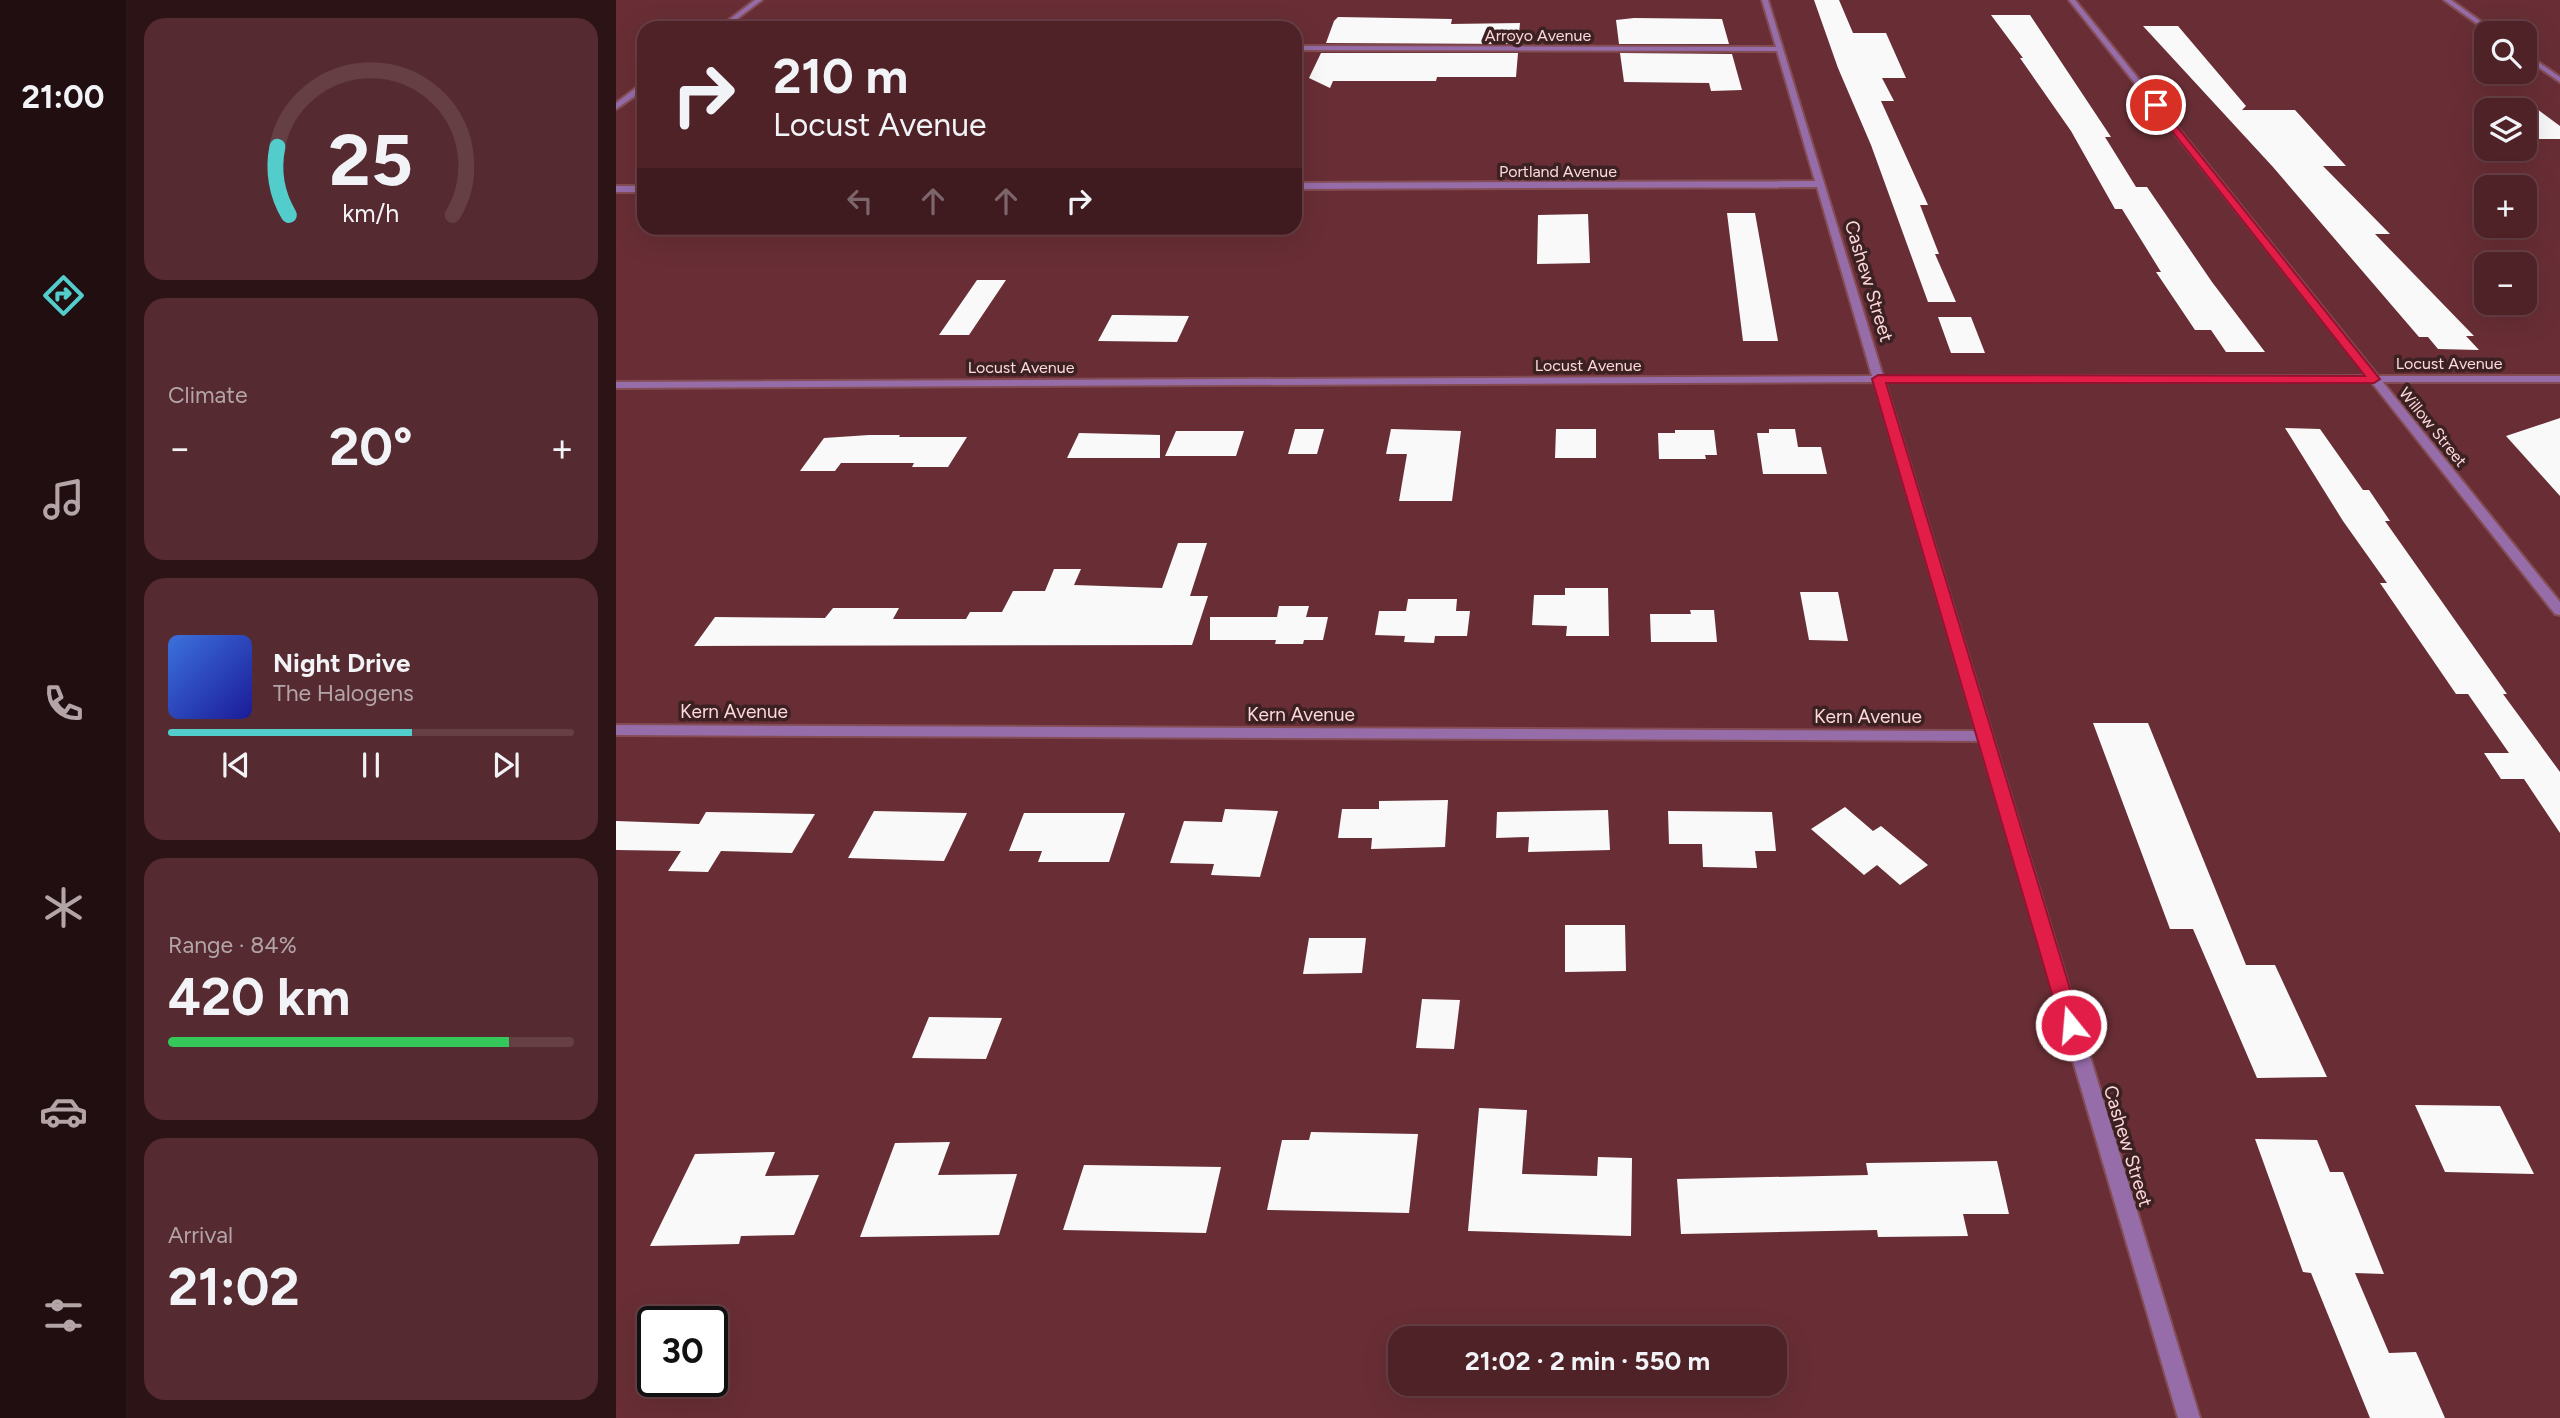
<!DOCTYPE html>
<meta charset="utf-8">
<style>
:root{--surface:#4f2228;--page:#552a30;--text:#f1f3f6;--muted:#b3a4a8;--line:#663f45;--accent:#52cdcc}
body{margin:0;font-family:Figtree,sans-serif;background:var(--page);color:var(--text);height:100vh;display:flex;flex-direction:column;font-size:26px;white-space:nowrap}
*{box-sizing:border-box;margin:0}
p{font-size:23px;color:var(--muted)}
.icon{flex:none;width:38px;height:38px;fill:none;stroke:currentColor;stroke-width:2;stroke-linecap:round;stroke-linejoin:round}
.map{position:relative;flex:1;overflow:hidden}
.details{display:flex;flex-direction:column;gap:18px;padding:18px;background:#2b1316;width:490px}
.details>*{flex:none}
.hud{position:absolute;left:21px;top:21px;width:665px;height:214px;border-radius:21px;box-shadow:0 7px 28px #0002,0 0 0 2px var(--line);background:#4f2228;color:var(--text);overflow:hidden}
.controls{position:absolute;left:1858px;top:21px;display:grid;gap:14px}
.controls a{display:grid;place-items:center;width:63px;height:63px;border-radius:14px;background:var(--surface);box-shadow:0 7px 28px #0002,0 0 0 2px var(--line);font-size:35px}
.speed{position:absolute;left:21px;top:1306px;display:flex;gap:14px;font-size:35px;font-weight:700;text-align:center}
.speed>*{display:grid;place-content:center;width:91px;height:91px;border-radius:50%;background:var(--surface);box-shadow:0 7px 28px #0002,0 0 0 2px var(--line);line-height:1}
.speed .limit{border:4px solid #111;border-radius:10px;background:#fff;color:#111}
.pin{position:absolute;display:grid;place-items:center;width:60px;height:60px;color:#fff;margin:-30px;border:4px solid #fff;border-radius:50%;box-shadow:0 2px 7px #0007}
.me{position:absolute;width:77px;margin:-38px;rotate:343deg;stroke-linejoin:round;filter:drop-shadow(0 0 5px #0008)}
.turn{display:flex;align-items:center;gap:24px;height:147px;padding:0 21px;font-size:32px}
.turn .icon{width:91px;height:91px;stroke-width:2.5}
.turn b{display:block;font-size:49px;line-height:60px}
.lanes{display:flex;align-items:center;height:66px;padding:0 21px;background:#0003;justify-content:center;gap:35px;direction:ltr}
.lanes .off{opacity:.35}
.big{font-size:52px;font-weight:700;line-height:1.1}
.details .widget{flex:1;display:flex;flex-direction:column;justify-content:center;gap:10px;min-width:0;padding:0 24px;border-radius:21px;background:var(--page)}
.details .dial{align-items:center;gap:0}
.dial svg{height:182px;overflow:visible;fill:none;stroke:var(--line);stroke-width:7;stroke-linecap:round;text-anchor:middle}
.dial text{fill:var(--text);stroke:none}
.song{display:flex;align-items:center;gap:21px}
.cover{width:84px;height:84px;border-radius:10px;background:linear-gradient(135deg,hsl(220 70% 55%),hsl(240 70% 35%))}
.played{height:7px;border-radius:4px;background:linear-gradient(90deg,var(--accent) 60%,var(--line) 60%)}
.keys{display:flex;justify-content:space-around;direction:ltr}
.heat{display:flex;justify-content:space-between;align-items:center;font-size:38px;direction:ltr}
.charge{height:10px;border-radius:5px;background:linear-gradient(90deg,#34c759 84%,var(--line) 0)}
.trip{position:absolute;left:772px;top:1326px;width:399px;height:70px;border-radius:21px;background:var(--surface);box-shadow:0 7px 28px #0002,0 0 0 2px var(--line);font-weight:700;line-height:70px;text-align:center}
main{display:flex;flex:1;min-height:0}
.tab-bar{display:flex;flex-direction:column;width:126px;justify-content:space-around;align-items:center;background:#200e10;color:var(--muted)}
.tab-bar .icon{width:49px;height:49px}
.tab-bar .on{color:var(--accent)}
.tab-bar b{font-size:32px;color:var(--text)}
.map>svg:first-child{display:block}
.building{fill:#f9f9f9}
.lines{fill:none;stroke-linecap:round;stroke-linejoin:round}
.minor-casing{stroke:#844d53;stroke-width:4}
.tertiary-casing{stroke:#844d53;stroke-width:4}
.minor{fill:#966ca9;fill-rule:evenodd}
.tertiary{fill:#966ca9;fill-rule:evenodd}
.route{fill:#e11d48;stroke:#92132f;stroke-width:2}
.labels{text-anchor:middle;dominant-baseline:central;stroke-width:7;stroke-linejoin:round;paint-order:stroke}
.far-street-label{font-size:16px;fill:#fed8da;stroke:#3c2123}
.street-label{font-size:19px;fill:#fed8da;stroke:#3c2123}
</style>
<main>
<nav class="tab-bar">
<b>21:00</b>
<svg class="icon on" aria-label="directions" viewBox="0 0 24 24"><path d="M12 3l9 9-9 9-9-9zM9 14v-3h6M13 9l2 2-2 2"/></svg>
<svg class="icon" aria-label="music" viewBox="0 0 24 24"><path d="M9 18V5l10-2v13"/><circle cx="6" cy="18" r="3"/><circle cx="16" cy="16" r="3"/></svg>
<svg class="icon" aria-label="phone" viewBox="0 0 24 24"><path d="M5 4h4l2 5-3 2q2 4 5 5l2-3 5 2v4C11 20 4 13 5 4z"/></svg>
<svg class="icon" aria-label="climate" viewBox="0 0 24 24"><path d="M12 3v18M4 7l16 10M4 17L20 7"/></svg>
<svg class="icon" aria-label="car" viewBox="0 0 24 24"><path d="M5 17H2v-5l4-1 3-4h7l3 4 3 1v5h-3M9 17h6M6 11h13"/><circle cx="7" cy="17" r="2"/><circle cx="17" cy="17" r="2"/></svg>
<svg class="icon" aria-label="filters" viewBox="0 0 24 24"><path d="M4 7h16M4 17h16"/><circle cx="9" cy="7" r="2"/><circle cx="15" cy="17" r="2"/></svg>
</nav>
<section class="details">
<div class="widget dial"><svg viewBox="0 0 100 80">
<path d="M14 69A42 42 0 1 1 86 69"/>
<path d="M14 69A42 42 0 0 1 9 39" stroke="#52cdcc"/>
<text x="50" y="56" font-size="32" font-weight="700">25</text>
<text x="50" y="72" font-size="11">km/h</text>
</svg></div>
<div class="widget"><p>Climate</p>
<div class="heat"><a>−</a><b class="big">20°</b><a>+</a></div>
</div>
<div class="widget">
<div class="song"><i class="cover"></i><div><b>Night Drive</b><p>The Halogens</p></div></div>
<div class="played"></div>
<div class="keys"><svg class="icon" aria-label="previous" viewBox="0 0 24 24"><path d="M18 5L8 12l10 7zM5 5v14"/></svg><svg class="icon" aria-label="pause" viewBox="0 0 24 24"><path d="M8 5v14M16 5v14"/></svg><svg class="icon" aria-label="next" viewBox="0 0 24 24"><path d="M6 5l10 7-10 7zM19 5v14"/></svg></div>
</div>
<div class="widget"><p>Range · 84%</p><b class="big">420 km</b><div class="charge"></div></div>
<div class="widget"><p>Arrival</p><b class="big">21:02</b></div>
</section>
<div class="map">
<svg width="1944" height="1418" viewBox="0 0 1944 1418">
<rect width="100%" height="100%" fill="#692e35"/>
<!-- building -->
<path class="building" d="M1198 0H1223L1237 33H1270L1290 78H1266L1278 101H1265L1312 205H1304L1323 254H1319L1340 302H1312L1255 145 1222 68Z
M1375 15H1414L1495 137H1489L1520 187H1531L1596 282 1649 352H1610L1595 330H1579L1540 272H1545L1506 209H1499L1455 131 1404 58H1407Z
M722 17 836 19 835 24 904 23 902 44 710 43 718 21Z
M1018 18 1106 19 1113 44H1003L1000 20Z
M1527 26H1562L1630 106 1626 110H1679L1730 166H1707L1774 234H1759L1858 336H1850L1863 350 1822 349 1812 337H1803L1657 167Z
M705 53H902L900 77H821L820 81H717L714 88 693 78Z
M1004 53 1116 54 1126 90 1095 91 1093 83 1008 82Z
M1909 100 1944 126V139H1918L1909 133Z
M1111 213H1139L1162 341H1127Z
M972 214 974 263 921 264 922 215Z
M361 280H390L353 335H323Z
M496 315H503L573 316 561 342 482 341Z
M1322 317H1355L1369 353H1335Z
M1944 418V496L1890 436Z
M1669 428 1704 429 1747 490H1753L1774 521H1769L1891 694H1887L1944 772V833L1908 779H1885L1868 753H1893L1852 694H1840L1764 583H1771L1727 521Z
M679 429H708L701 454H672Z
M775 429 845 431 836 501H783L791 454H770Z
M940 429H980V458H939Z
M1153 429H1179L1182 447H1205L1211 474H1147L1141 433H1153Z
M1059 430H1098L1101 455H1089L1090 459H1043L1042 433H1059Z
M560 431H628L620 456H549Z
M463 433 544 435V458H451Z
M253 435H284L283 437H351L332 467H296L298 463H225L219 471H184L208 438Z
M562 543H591L574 596H592L576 645 78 646 99 617 209 618 217 608H283L277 619H350L354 612H386L397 591H429L438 569H465L458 585 546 588Z
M949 588H992L993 636H950L951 626 916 625 918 595H949Z
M1184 592H1222L1232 641 1193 640Z
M792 599H841L840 611H854L851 636H819L818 643 788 642 789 636 759 635 763 611H790Z
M663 606H693L690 617H712L707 640H688L687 644H659L660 640H594V617H661Z
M1074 610H1098L1101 642H1035L1034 614H1075Z
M1477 723H1532L1630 965H1659L1711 1077 1641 1078 1577 929H1554Z
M832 800 829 847 755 849 756 838H722L726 809H763V801Z
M1229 807 1257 831 1265 826 1312 865 1284 885 1261 865 1248 875 1195 829Z
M609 809 662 811 644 877 595 875 598 864 554 863 568 821 606 822Z
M992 810 994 850 912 852 913 837 880 838 881 812Z
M258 811 351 813 328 861 232 858Z
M1052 811 1156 812 1160 851H1139L1141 868 1087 867 1086 844H1053Z
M90 812 199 814 176 853 105 851 92 872 52 871 65 851 0 850V821L83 824Z
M408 813H509L493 862H422L426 851H393Z
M949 925H1009L1010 971 949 972Z
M693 938H750L746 973 687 974Z
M806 999 844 1000 838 1049 800 1048Z
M313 1017 386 1018 370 1059 296 1058Z
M1799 1105 1884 1106 1918 1174 1829 1172Z
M863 1108 911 1110 906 1174 981 1176 982 1157 1016 1158 1015 1236 852 1231Z
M695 1132 802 1134 793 1213 651 1210 666 1140H693Z
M1639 1139 1701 1140 1714 1172H1727L1768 1274 1739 1273 1773 1353 1800 1352 1829 1418H1754L1695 1273 1687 1272Z
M334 1142 322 1175 401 1174 383 1235 244 1237 279 1143Z
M159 1152 149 1176 203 1175 178 1235 125 1236 123 1244 34 1246 79 1154Z
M1381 1161 1393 1214H1347L1352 1236 1262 1237 1261 1230 1065 1234 1061 1179 1252 1175 1250 1163Z
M468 1165 605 1167 590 1233 447 1230Z"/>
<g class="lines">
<!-- minor casing -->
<g class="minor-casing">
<path id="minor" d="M139 0H146L109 28H102Z
M1146 0H1152L1267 376H1944V382H1269L1584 1418H1562L1363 741 0 735V725L1360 731 1258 382 0 388V382L1256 376 1201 187 679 189V183L1199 181 1161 51 679 50V46L1160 47Z
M1828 0H1835L1881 33H1874Z
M1909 53 1944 77V82L1909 58Z
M25 84H28V90L0 109V103Z
M0 186H28V192H0Z"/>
</g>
<!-- tertiary casing -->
<g class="tertiary-casing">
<path id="tertiary" d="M1453 0H1459L1944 602V615L1939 614Z"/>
</g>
<!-- minor -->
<use href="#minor" class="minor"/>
<!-- tertiary -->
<use href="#tertiary" class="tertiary"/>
</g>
<!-- route -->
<path class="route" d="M1537 104H1543L1764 379 1758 383H1270L1465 1025 1462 1031 1455 1033 1448 1031 1445 1025 1256 379 1262 375 1749 376 1537 107Z"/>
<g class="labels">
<!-- far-street labels -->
<g class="far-street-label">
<text x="922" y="35">Arroyo Avenue</text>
<text x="942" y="171">Portland Avenue</text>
<text x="1833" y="363">Locust Avenue</text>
<text x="972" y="365">Locust Avenue</text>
<text x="405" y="367">Locust Avenue</text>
<text transform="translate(1817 427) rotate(51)">Willow Street</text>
</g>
<!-- street labels -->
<g class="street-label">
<text transform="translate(1253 281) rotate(73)">Cashew Street</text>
<text x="118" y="711">Kern Avenue</text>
<text x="685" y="714">Kern Avenue</text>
<text x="1252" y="716">Kern Avenue</text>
<text transform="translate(1512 1146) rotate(73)">Cashew Street</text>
</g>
</g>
</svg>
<div class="controls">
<a><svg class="icon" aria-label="search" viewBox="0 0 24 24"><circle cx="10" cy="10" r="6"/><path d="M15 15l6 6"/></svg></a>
<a><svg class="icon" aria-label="layers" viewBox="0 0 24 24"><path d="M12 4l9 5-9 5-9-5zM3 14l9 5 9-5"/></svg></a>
<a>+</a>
<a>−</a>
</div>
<div class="speed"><div class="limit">30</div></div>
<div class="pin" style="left:1540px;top:105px;background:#d93025"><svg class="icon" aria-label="arrive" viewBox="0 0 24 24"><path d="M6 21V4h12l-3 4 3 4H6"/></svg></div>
<svg class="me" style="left:1455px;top:1025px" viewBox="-20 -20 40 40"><circle r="17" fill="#e11d48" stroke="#fff" stroke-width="3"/><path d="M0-11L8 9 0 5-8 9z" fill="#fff"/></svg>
<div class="trip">21:02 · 2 min · 550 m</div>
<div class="hud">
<div class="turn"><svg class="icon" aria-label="right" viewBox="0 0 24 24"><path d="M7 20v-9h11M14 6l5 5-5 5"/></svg><div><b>210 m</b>Locust Avenue</div></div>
<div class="lanes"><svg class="icon off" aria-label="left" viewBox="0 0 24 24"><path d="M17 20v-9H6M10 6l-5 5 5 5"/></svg><svg class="icon off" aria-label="ahead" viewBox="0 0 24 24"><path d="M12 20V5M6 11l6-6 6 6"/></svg><svg class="icon off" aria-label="ahead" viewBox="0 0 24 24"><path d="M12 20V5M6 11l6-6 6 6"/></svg><svg class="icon" aria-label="right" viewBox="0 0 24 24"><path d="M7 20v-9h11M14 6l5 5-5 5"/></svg></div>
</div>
</div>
</main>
